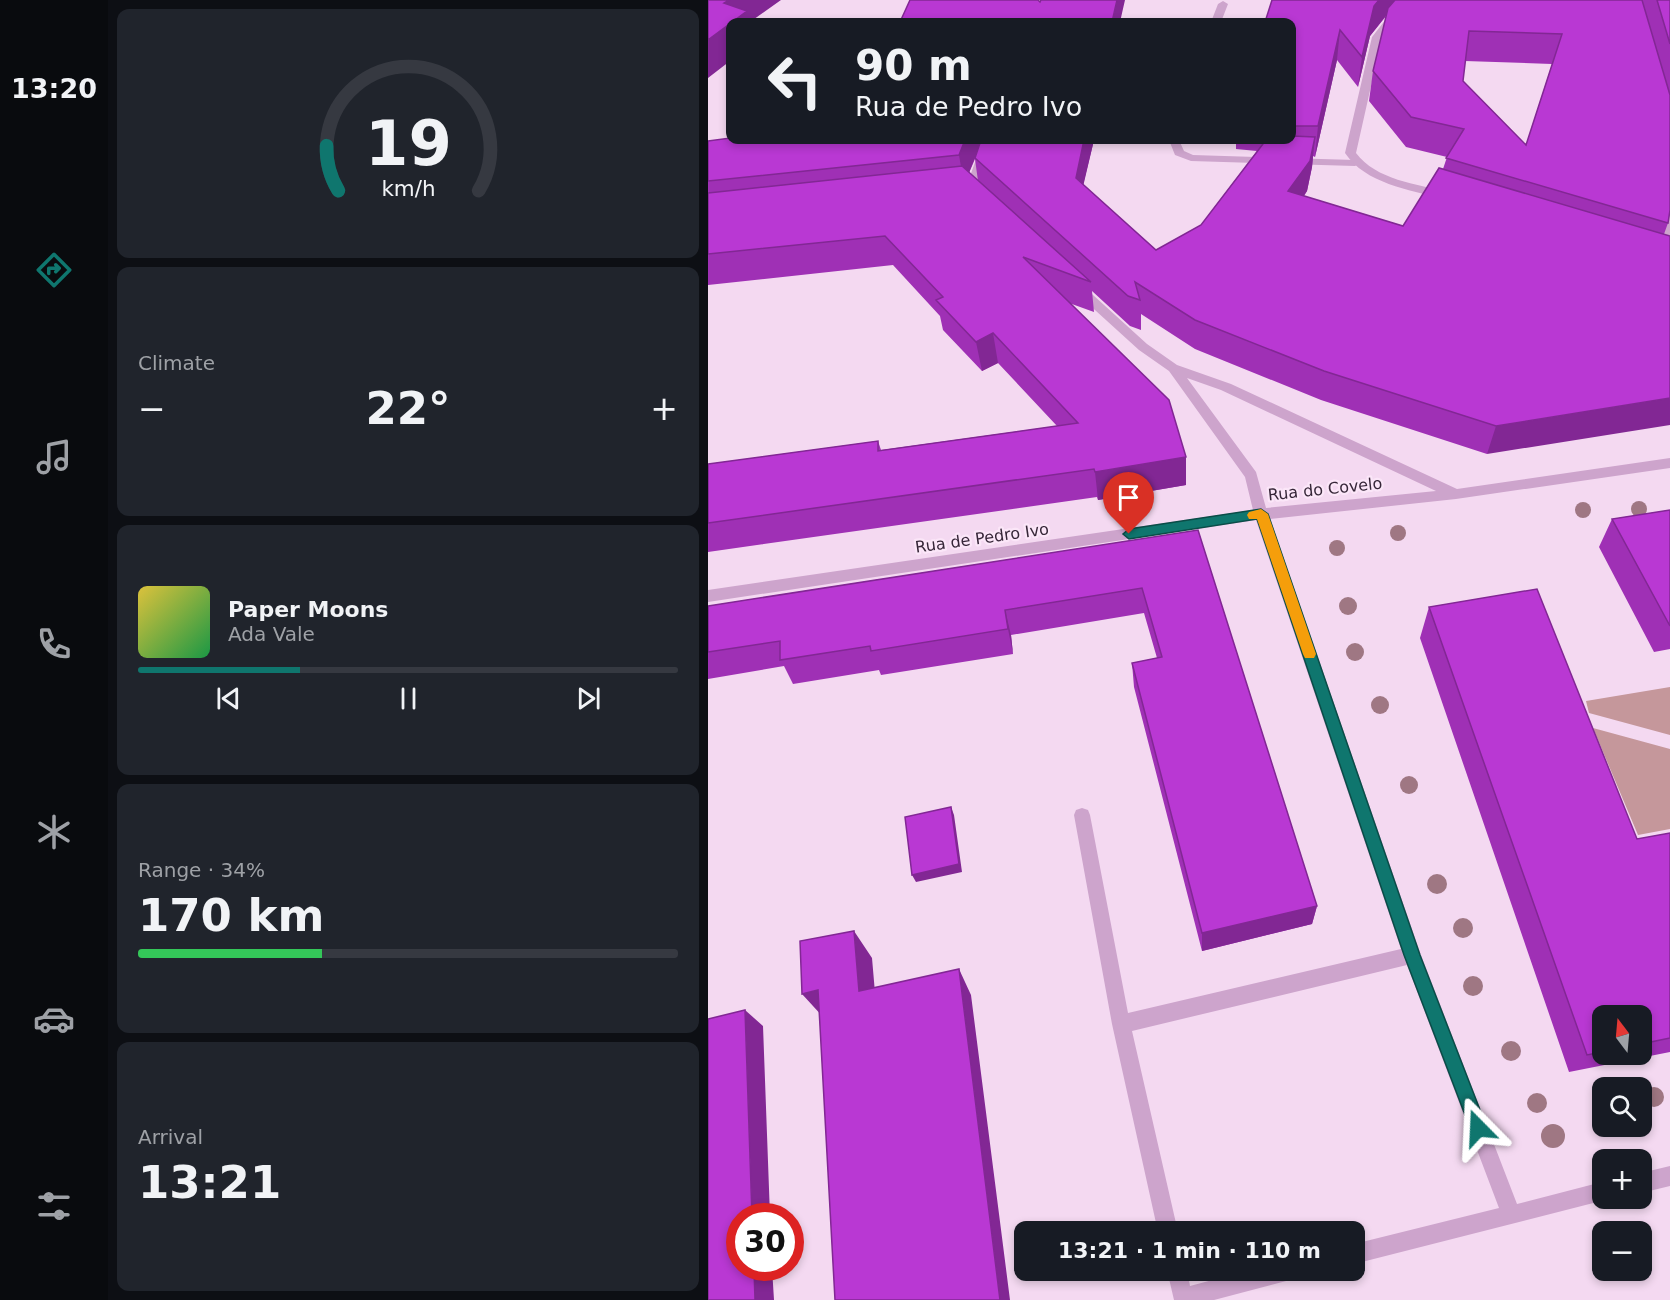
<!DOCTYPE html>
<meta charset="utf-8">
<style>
:root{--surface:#171b24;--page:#20242c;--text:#f1f3f6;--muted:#9ea1a6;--line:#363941;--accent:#0f766e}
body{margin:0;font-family:"DejaVu Sans",sans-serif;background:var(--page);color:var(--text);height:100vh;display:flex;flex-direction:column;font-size:22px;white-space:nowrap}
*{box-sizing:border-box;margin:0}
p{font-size:20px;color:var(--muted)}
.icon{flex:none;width:33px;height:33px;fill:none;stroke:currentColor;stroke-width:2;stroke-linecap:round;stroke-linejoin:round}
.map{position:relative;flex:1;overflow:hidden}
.sheet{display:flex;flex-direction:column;gap:9px;padding:9px;background:#0d0f14;width:600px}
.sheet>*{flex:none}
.top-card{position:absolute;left:18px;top:18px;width:570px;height:126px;border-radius:12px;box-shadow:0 3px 9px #0003;background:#171b24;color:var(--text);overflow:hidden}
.needle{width:39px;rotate:344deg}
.fabs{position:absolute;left:884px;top:1005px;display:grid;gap:12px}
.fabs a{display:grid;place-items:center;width:60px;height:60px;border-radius:12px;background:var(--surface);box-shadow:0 3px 9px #0003;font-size:30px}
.speed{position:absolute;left:18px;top:1203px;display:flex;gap:12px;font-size:30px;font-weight:700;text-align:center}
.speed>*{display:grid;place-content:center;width:78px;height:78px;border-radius:50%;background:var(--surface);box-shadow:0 3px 9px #0003;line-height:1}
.speed .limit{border:9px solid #d22;background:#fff;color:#111}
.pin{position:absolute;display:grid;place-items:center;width:51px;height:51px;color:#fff;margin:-62px -26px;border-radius:50% 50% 50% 0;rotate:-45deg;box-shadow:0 0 6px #0007}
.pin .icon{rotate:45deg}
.me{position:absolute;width:66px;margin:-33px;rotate:339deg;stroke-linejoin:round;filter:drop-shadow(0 0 4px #0008)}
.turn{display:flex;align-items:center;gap:21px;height:126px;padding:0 30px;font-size:27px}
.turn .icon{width:78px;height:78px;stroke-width:2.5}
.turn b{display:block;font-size:42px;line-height:51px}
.big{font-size:45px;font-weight:700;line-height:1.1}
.sheet .card{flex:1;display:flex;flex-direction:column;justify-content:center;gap:9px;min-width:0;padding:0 21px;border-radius:12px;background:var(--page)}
.sheet .dial{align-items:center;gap:0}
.dial svg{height:156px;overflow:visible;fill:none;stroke:var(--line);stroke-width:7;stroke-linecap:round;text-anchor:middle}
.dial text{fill:var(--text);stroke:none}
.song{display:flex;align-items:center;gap:18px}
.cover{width:72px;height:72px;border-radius:9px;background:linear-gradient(135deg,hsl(50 70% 55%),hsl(140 70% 35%))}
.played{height:6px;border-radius:3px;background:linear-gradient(90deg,var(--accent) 30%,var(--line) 30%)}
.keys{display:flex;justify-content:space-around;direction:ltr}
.heat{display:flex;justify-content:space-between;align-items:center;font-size:33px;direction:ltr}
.charge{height:9px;border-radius:4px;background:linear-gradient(90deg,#34c759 34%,var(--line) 0)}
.trip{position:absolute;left:306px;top:1221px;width:351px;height:60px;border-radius:12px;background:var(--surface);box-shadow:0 3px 9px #0003;font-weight:700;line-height:60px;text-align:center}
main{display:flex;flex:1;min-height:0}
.menu{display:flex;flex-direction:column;width:108px;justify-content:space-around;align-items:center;background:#090b0e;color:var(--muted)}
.menu .icon{width:42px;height:42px}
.menu .active{color:var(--accent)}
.menu b{font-size:27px;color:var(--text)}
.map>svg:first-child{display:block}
.green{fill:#c5979b}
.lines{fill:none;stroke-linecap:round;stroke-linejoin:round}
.lane{fill:#cda4cc;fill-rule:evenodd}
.street{fill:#cda4cc;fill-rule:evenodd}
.tree{fill:#9f7783}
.wall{fill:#9f30b5;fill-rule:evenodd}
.shaded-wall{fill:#822794}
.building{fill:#b938d3;stroke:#822794;stroke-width:1.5;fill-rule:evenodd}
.route{fill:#0f766e;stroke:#0a4d48;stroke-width:1.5}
.slow{fill:#f59e0b}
.labels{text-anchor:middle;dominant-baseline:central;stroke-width:4.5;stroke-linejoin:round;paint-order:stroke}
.street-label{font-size:16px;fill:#362638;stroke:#fbe6f8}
</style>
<main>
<nav class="menu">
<b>13:20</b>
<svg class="icon active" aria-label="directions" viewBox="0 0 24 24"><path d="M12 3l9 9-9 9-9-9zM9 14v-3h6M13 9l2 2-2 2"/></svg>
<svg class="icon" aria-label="music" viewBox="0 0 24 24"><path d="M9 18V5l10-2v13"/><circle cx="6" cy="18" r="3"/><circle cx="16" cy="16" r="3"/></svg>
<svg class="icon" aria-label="phone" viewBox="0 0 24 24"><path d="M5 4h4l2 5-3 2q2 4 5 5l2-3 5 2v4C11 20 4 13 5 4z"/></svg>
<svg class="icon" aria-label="climate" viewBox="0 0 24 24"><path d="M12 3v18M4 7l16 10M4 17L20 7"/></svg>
<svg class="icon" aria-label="car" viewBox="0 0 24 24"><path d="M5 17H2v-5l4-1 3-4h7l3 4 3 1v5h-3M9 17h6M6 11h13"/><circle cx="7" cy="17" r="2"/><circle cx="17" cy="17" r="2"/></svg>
<svg class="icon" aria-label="filters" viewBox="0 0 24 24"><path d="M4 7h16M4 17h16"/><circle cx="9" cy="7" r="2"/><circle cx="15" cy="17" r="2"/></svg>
</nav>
<section class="sheet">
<div class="card dial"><svg viewBox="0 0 100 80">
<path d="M14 69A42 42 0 1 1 86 69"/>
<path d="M14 69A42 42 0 0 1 8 46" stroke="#0f766e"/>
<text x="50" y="56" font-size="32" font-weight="700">19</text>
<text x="50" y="72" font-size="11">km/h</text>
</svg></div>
<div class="card"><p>Climate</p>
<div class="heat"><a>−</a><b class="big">22°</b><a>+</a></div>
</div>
<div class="card">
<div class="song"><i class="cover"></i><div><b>Paper Moons</b><p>Ada Vale</p></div></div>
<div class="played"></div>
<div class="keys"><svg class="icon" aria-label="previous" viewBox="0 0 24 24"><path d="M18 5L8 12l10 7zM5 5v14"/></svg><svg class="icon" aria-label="pause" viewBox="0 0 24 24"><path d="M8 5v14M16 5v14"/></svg><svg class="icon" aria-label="next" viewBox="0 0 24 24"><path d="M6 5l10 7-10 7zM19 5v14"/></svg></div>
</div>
<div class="card"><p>Range · 34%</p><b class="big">170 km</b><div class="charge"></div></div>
<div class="card"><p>Arrival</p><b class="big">13:21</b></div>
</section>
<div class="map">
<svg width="962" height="1300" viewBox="0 0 962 1300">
<rect width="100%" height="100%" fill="#f4d9f1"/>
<!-- green -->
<path class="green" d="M962 687V735L881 713 878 701Z
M885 728 962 749V829L930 835Z"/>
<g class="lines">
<!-- lane -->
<path class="lane" d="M515 1 520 4 513 22H503L510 4Z
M461 140H471L476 151 485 155 647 160 653 163 647 166 483 161 467 155Z"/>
<!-- street -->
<path class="street" d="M693 0H703L674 37 648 153C668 180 709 184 739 192V198L735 199C700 189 658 184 637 153L664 37Z
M275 140H285L269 190 263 194 257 190Z
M962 214V252L956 257 950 253 956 218Z
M370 284 374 285 439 344 469 365 523 384 749 489 962 458V468L748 499 562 519 713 955 809 1204 894 1182V1198L901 1199 646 1264V1244L791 1208 699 965 424 1031 470 1232H450L404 1024 366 815 368 810 374 808 380 810 382 815 420 1013 693 949 548 520 0 602V590L545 510 537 477 461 371 431 350 366 291 364 288ZM479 378 513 390 728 491 558 508 548 472Z
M962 1166V1186L933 1193V1173Z
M459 1270H479L482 1286 542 1270H592L589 1277 582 1280 506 1300H466Z"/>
</g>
<!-- trees -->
<g class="tree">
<circle cx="931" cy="509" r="8"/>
<circle cx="875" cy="510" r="8"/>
<circle cx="690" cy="533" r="8"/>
<circle cx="629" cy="548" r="8"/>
<circle cx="640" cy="606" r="9"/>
<circle cx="647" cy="652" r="9"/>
<circle cx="672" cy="705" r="9"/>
<circle cx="701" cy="785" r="9"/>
<circle cx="729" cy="884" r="10"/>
<circle cx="755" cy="928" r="10"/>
<circle cx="765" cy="986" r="10"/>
<circle cx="803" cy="1051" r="10"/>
<circle cx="946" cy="1097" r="10"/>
<circle cx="829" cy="1103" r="10"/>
<circle cx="845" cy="1136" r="12"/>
</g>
<!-- wall -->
<path class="wall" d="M564 0H962V212L960 223 956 234 779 454 613 400 487 349 433 314V330L422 326 384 291 386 312 361 303 478 457V485L390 500 389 497 0 552V464L170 441 173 450 349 426 290 363 274 371 235 330 232 316 185 265 0 285V141L22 140H386L375 185 448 250 493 225 549 151 528 149V140H584V22ZM679 15 665 71 661 101 698 147 739 157 735 169 695 226 596 196 599 191 604 167 605 156 607 157 629 60 650 87 662 36ZM757 61 844 64 818 145 755 81ZM267 159 270 181 261 173Z
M962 510V649L946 652 891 547 904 519Z
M490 530 609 906 604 924 494 951 426 687 424 663 449 658 436 613 303 635 305 654 173 675 171 670 85 684 76 666 0 679V606Z
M721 607 929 839 962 833V1052L861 1072 712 638ZM894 1016H933V1054H894Z"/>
<!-- shaded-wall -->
<path class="shaded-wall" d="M21 0H73L42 22H23L16 3Z
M409 0H417L412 22H404Z
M671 0H690L662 36 650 87 654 57 666 6Z
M22 23V61L0 78V40Z
M632 30 629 60 607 157 610 126Z
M607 137 604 167 599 191 578 221 580 191Z
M257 140H274L256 185 251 155Z
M376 140H386L370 208 368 178Z
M285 333 290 363 274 371 268 342Z
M962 398V425L779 454 788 426Z
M478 457V485L390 500 387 472Z
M297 610 303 635 305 654 300 629Z
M243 807 246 815 254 872 208 882 204 875Z
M609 906 604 924 494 951V933Z
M146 931 164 958 169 1016 151 991Z
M251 969 263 995 302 1300H292Z
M110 990 116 1018 94 994Z
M37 1010 55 1026 62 1216H44Z
M46 1268H64L66 1300H47Z"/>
<!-- building -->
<path class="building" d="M0 0H21L16 3 39 11 0 40Z
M202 0H330L332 2 333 0H409L404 22H192Z
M564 0H671L666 6 654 57 632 30 610 126H584V22H557Z
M687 0H934L962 95V210L960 223 738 158 756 129 703 117 665 71 680 8ZM761 31 854 34 818 145 755 81Z
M949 0H962V44Z
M584 136 607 137 602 161 580 191 695 226 731 168 962 236V398L788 426 616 371 487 320 427 282 432 300 420 296 267 158 273 140H376L368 178 448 250 493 225 558 140H584Z
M22 138V140H257L251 155 0 181V141Z
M254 166 383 282 315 257 461 400 478 457 387 472 386 469 0 523V464L170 441V451L370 423 285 333 268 342 228 300 235 297 177 236 0 254V193Z
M962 510V626L904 519Z
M490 530 609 906 494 933 424 663 454 657 434 588 297 610 300 629 163 651 162 646 72 660V641L0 652V606Z
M829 589 929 839 962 833V1038L933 1044V1016H894V1052L879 1055 721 607Z
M243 807 251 864 204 875 197 817Z
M146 931 151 991 251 969 292 1300H127L110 990 94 994 92 941Z
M37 1010 44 1216H32V1268H46L47 1300H0V1019Z"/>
<!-- route -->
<path class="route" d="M553 509 560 514 712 955 779 1128 776 1134 770 1136 764 1134 762 1128 696 955 549 519 421 539 415 534 421 529Z"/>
<!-- slow -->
<path class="slow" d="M553 509 560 514 608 654 606 658H597L595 654 549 519H541L539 515 541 512Z"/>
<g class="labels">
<!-- street labels -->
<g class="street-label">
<text transform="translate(617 489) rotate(-6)">Rua do Covelo</text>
<text transform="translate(274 538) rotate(-8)">Rua de Pedro Ivo</text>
</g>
</g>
</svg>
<div class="fabs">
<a><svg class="needle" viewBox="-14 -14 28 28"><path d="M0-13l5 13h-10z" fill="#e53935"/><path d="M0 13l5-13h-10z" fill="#9ea1a6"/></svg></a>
<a><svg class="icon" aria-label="search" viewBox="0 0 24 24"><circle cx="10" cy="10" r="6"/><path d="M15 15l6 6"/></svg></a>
<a>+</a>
<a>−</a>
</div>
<div class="speed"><div class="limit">30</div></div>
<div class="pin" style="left:421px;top:534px;background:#d93025"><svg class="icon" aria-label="arrive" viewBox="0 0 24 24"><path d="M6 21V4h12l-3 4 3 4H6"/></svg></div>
<svg class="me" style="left:770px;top:1128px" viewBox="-20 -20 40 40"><path d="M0-17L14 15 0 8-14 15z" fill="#0f766e" stroke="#fff" stroke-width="4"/></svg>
<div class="trip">13:21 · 1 min · 110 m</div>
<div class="top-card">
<div class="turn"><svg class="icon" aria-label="left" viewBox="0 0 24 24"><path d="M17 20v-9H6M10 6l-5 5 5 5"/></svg><div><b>90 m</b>Rua de Pedro Ivo</div></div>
</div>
</div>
</main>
